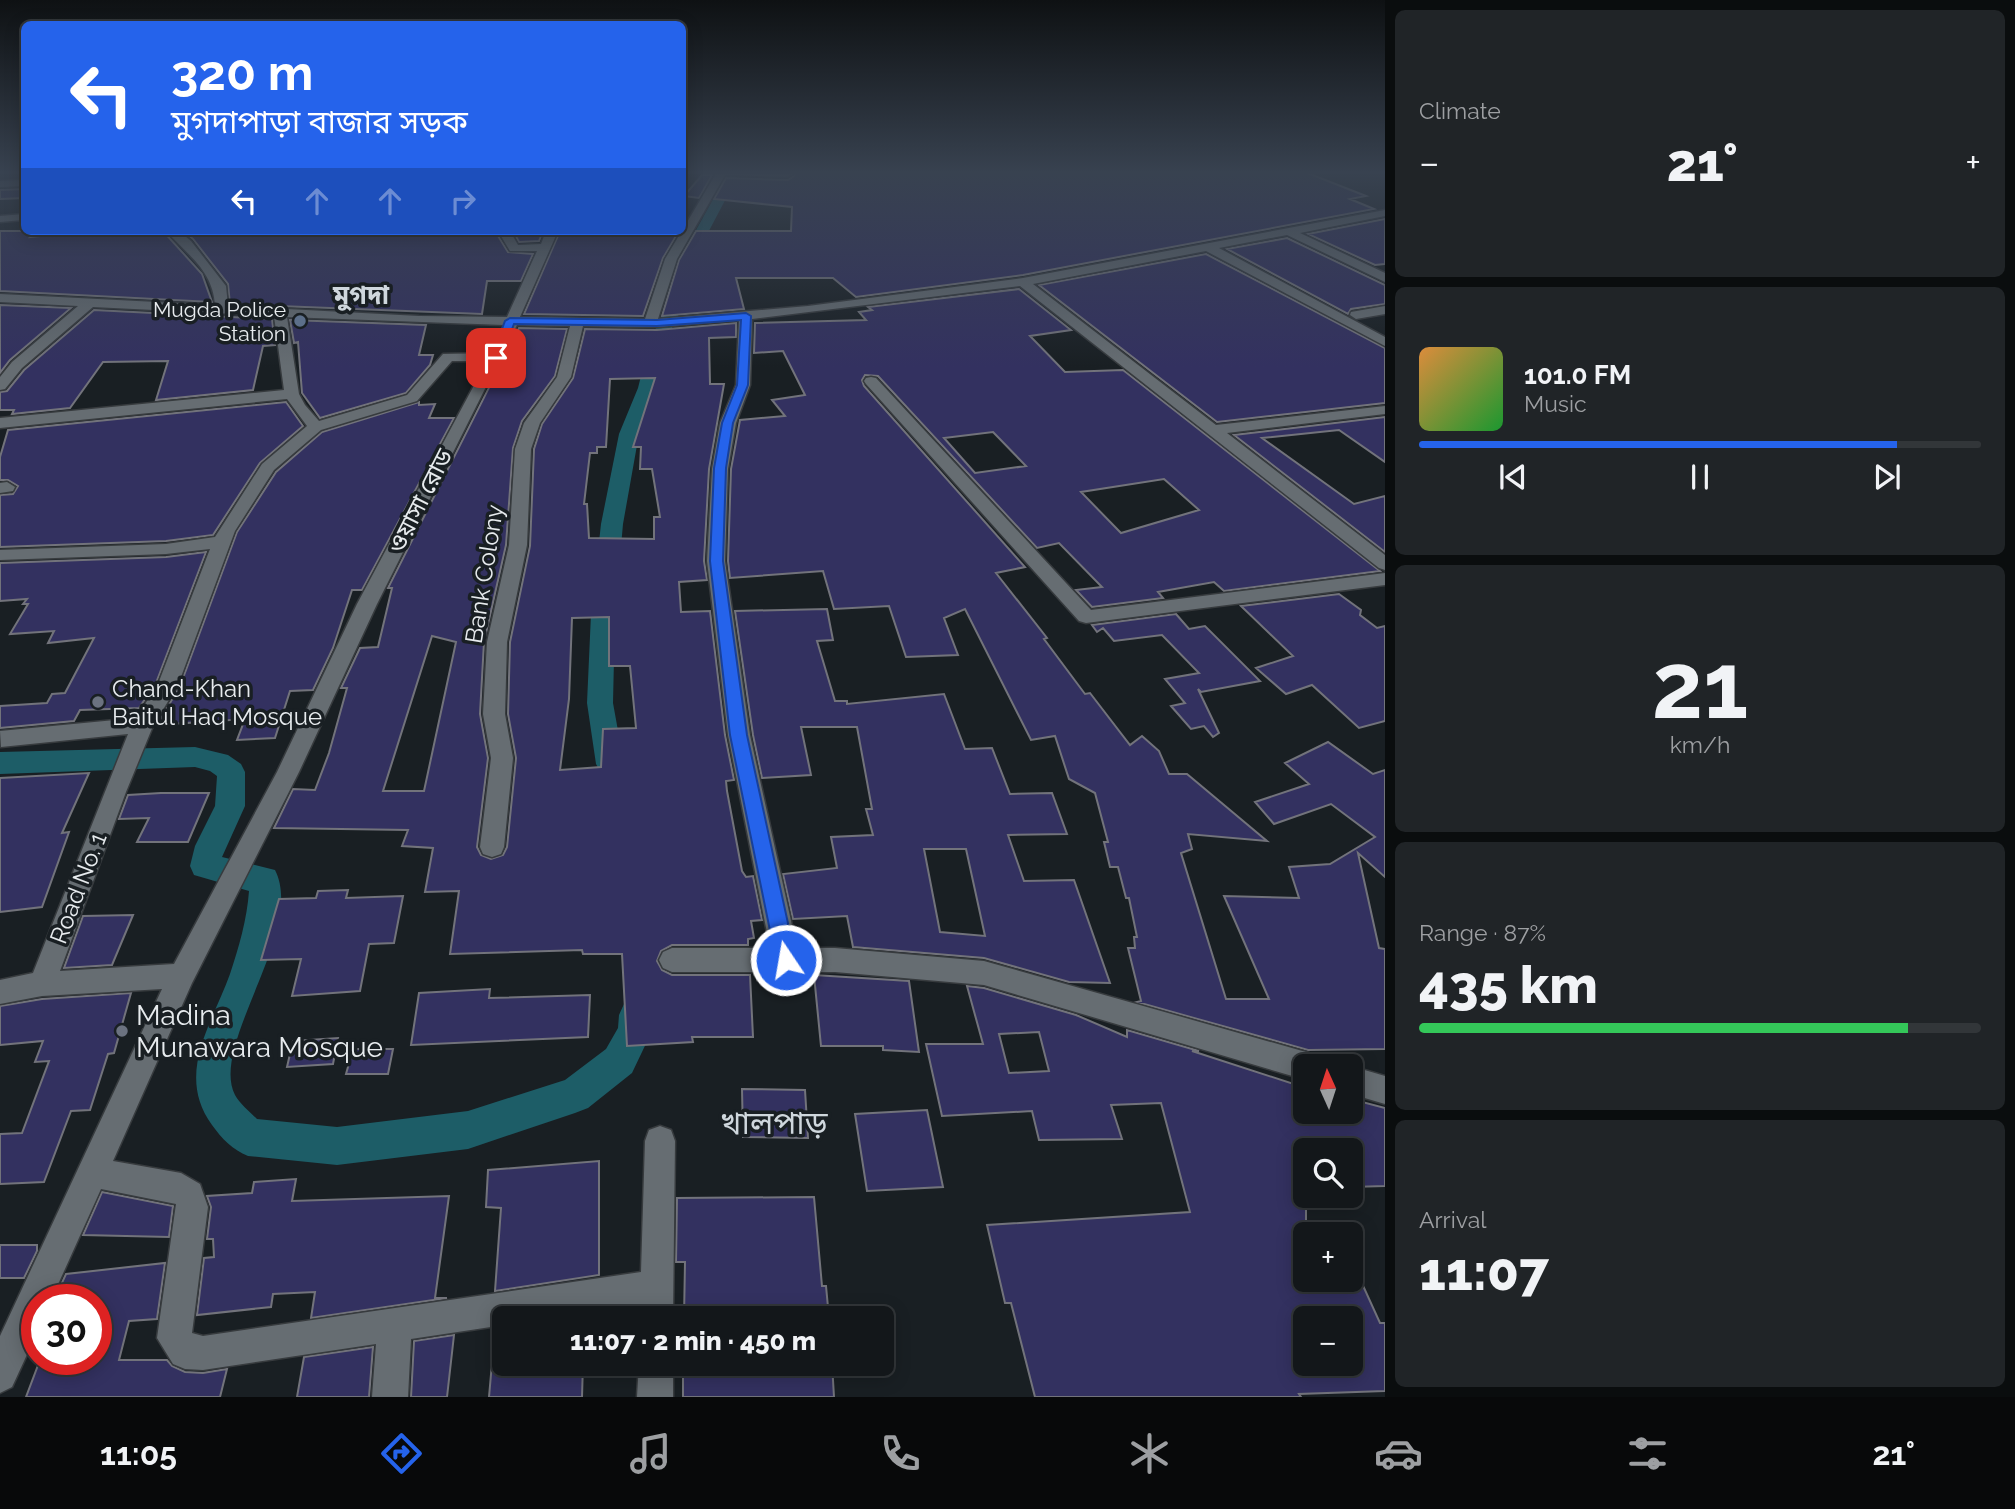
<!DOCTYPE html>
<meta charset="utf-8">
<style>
:root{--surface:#13171a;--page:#202427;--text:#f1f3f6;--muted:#9d9fa2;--line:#323639;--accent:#2563eb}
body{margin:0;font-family:Raleway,"Noto Sans Bengali",sans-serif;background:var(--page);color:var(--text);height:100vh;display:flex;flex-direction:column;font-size:26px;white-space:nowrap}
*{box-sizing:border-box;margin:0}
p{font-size:23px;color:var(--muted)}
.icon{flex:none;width:38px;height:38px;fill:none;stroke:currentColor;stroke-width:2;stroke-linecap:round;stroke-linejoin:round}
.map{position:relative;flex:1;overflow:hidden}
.panel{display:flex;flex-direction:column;gap:10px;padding:10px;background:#0a0d0e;width:630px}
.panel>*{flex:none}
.top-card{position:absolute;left:21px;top:21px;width:665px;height:214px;border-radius:10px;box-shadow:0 4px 18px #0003,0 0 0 2px var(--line);background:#2563eb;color:#fff;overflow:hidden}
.needle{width:46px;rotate:357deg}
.buttons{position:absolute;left:1293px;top:1054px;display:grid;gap:14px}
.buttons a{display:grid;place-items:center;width:70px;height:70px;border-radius:10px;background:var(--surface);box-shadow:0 4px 18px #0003,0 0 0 2px var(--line);font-size:35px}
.speed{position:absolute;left:21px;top:1284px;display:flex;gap:14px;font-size:35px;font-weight:700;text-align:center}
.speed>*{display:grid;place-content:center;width:91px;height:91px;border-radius:50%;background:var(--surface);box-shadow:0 4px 18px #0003,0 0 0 2px var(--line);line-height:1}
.speed .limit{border:10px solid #d22;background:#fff;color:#111}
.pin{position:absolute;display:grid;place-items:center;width:60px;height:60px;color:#fff;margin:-30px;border-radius:14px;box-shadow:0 4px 10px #0006}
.me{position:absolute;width:77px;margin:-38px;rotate:348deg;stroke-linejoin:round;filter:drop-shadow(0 0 5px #0008)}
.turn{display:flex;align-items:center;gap:24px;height:147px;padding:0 35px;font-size:32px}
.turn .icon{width:91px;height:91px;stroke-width:2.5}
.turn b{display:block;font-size:49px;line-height:60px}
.lanes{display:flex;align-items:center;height:66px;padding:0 35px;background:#0003;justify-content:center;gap:35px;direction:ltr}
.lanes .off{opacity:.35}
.big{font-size:52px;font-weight:800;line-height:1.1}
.panel .widget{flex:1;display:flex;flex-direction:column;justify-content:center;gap:10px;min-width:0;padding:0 24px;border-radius:10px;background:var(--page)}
.panel .dial{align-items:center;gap:0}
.dial b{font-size:91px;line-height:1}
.song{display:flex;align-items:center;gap:21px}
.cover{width:84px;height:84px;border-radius:10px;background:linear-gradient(135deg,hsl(30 70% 55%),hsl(130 70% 35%))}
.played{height:7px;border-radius:4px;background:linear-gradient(90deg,var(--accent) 85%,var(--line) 85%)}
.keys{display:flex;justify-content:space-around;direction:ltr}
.heat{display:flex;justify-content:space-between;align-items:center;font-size:38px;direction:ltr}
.charge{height:10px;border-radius:5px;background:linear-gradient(90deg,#34c759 87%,var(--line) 0)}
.trip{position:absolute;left:492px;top:1306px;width:402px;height:70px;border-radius:10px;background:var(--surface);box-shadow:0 4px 18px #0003,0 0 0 2px var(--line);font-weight:800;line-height:70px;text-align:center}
.tabs{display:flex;height:112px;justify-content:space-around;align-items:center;background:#08090a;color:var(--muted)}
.tabs .icon{width:49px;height:49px}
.tabs .current{color:var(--accent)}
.tabs b{font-size:32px;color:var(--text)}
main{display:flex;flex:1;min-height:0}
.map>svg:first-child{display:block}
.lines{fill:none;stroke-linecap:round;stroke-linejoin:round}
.canal{fill:#1d5d67;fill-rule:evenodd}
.building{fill:#333160;stroke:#72737b;stroke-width:2;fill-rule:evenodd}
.minor-casing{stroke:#373b3e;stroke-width:3}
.minor{fill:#666d72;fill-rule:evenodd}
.route{fill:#2563eb;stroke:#184099;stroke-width:2}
.service-dot{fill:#5c6f8a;stroke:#191f23;stroke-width:2.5}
.worship-dot{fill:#6b7280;stroke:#191f23;stroke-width:2.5}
.labels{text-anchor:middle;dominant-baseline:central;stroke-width:7;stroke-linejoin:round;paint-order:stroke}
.far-poi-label{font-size:21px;fill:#e7ebee;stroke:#191f23;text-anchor:end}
.street-label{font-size:24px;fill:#e7ebee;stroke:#191f23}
.poi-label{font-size:24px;fill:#e7ebee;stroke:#191f23;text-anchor:start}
.far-district-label{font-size:26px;font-weight:bold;fill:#cfd7dd;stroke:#191f23}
.near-poi-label{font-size:28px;fill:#e7ebee;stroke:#191f23;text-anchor:start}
.near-neighbourhood-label{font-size:32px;fill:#cfd7dd;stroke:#191f23}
</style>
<main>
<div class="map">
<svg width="1385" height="1397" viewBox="0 0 1385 1397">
<rect width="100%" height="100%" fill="#191f23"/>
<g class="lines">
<!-- canal -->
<path class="canal" d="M728 172H740L692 263 687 298 666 340 656 388 639 434 623 524 615 614 613 703 624 764 620 771 610 775 600 771 596 764 587 703 591 614 601 524 619 434 638 388 650 340 671 298 678 263Z
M195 747 228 755 241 764 245 772V806L222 857 275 870C306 931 209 1045 235 1095 240 1104 250 1112 257 1119L337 1127 468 1111 565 1080 606 1049 618 1028 619 1015 624 1004 636 999 648 1004 653 1015 652 1031 632 1073 588 1108 575 1113 468 1149 337 1165 248 1156C233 1150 222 1139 212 1125 175 1074 212 1024 230 974 239 947 247 919 249 891L194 875 190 866 195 846 215 806 217 776 210 771 195 767 0 774V752Z"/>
</g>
<!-- building -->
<path class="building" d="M795 172H1305L1366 196 1350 199 1374 209 1023 275 856 297 833 278H736L744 309 662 316 679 260 696 231H791L792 207 714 199 726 178 788 180 794 176Z
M702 175H712L699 198 684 196Z
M24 189V198L0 199V190Z
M1385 219V264L1375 265 1308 234Z
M0 231H34L30 237 90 231H163L202 274 212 302 0 291Z
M183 231H495L508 252 533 254 521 281H487L482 314 230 304 228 284 193 239Z
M513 231H543L539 241 519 242Z
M560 231 644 234 645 231H679L663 258 643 316 524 314Z
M1287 238 1385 285V304L1351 309 1348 314 1227 249Z
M1206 254 1385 348V403L1217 422 1039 285Z
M1019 289 1071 330 1030 336 1065 372 1123 370 1380 571 1224 591 1214 582 1158 592 1163 598 1092 607 1076 590 1102 587 1059 543 1037 548 878 376 865 375 862 380 864 386 1025 567 996 573 1047 638 1044 639 1085 694 1090 693 1130 745 1142 736 1159 751 1169 774H1187L1267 841 1188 834 1192 849 1181 853 1226 999H1269L1224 896 1299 898 1289 867 1330 864 1375 837 1331 804 1274 824 1255 802 1309 784 1285 763 1328 742 1373 774 1385 770V877L1358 853 1379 948 1385 949V1049L1308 1050 1137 1002 1141 1001 1128 948H1135L1134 937H1137L1129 898H1126L1118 867H1110L1104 842H1108L1095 793 1069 779 1055 736 1031 740 965 609 944 618 958 655 906 657 889 606 834 609 823 571 730 578 728 561 731 469 740 420 785 416 772 400 805 395 783 351 754 353 755 323 866 320 859 312 872 310 868 307ZM993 432 1026 466 975 473 944 438ZM1164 479 1199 510 1121 533 1081 492Z
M0 305 71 308 10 360 0 373Z
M94 310 272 319 275 345 263 346 253 390 156 400 168 361 103 362 70 408 12 414 14 410H0V392L7 391 24 370Z
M290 320 426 325 419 355H433L430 365 406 393 320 418 302 393 298 342 294 343Z
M736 323V337L709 338 710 384H724L709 469 704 561 707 580 679 582 681 612 710 611 725 735 734 780 726 781 727 791 742 871 746 877 753 876 762 920 751 921 754 938 748 939V945H672L661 951 657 961 662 970 672 975H750L753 1037H692L693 1042 627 1046 622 954H583L582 950 450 954 459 891 425 892 433 848 402 846 408 830 274 828 293 789 315 790 329 753 347 688H341L360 648 378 647 392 588H388L519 328 567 329 555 376 522 421 513 448 506 545 484 642 480 714 488 758 477 847 481 855 491 859 503 855 507 847 516 758 508 714 510 642 530 546 534 449 542 424 573 378 585 329 657 330ZM655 378 633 447H641L640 469H652L660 517H654V539L589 538 587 504H584L590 453H597V447H606L610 379ZM609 617V666H630L636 728 603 729 601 767 560 770 569 699 572 618ZM432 636 456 642 424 791H383Z
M286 402 303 426 260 463 213 535 166 541 0 547V495L13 494 18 486 8 480H0V457L8 430Z
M419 402V405L435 404 429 418H454L362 590H352L333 648 313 690 290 691 275 738 237 740 245 719 157 725 180 686 237 532 276 472 322 432Z
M1385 417V462L1339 430 1262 438 1354 504 1385 496V552L1234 435Z
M206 552 156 683 139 708 80 710 74 721 0 728V706L47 703 52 694 65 693 94 638 48 643 54 631 10 634 28 604H23L27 599 0 601V563L166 557Z
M1339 594 1361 610 1360 615 1377 628 1385 626V721L1359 728 1312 685 1286 694 1256 668 1293 656 1241 606Z
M827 609 833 640 817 641 835 701H847V704L944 694 965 749 992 748 1010 794 1052 793 1067 834 1008 835 1024 881 1074 880 1110 983 1069 982 984 958 853 947 847 916 793 919 783 874 837 868 831 837 873 835 866 809H872L857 727H801L811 775 762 778 753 735 735 611ZM924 849H966L985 936 940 932Z
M1176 614 1189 629 1205 626 1260 681 1201 692 1198 689 1219 733 1213 737 1204 726 1191 729 1171 706 1185 703 1165 679 1199 673 1162 635 1114 641 1103 628 1097 632 1092 625Z
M89 773 62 833 69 832 42 907 0 912V778Z
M161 793H209L188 842H137L149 818 119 819 128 795Z
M348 890 346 898 403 896 394 943 369 944 360 991 292 996 301 959 261 960 279 899 316 898 318 891Z
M133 915 112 965 64 968 83 916Z
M814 975 909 981 919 1052 883 1050V1046H821Z
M967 986 984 988 1076 1015 1127 1037V1030L1199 1051H1192L1306 1088V1111H1351V1099L1385 1108V1186L1351 1187V1150H1306V1279H1360L1380 1323H1385V1391L1299 1394 1301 1397H1035L1011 1303H1005L987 1225 1190 1212 1161 1103 1111 1105 1122 1139 1039 1140 1032 1111 942 1116 926 1044H983ZM1039 1032 1049 1071 1009 1073 999 1034ZM1306 1318H1351V1341L1361 1363H1306Z
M490 989 489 998 590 995 588 1037 411 1045 419 993Z
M131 993 114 1053 108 1054 90 1110 71 1111 44 1182 0 1184V1134L22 1133 49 1061 35 1062 43 1041 0 1045V1006L42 999Z
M338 1038 333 1064 287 1067 293 1041Z
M353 1049H393L388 1074H346Z
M742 1089 805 1090 808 1138 743 1137Z
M927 1110 943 1187 867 1191 855 1114Z
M599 1161V1275L495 1291 501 1208 486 1207 488 1170Z
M296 1179 292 1201 449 1196 435 1298H447L311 1318 315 1292 273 1294 271 1307 197 1315 204 1258 214 1257 213 1239H207L211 1207 207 1196 252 1193 254 1182Z
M102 1192 173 1206 169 1237 83 1235Z
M814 1197 822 1286H826L829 1318H684L685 1262H676L677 1198Z
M0 1245H37V1251L24 1278H0Z
M165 1263 157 1319 129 1321 119 1360H167L172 1366 185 1372 203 1373 227 1369 220 1397H26L40 1360H96V1300H54L66 1274Z
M454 1335 447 1397H411L414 1341Z
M373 1347 369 1397H297L304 1357Z
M492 1363H583L582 1397H489Z
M683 1363H832L834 1397H683Z"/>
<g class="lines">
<!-- minor casing -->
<g class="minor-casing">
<path id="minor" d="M717 172H791L793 174 788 177 725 175 677 259 658 319 808 306 1023 278 1385 210V216L1300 233 1385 273V282L1287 235 1219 248 1385 337V346L1206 251 1033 284 1216 425 1385 406V414L1227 433 1385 555V570L1379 568 1020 286 752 319 750 385 736 423 728 469 725 561 750 735 797 948H835L984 961 1306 1052 1316 1056 1320 1066H1306V1080L984 985 835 972H672L663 968 659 960 663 952 672 948H770L728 735 707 561 712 469 720 423 736 385 739 320 657 327 583 326 571 377 540 423 531 449 527 545 507 642 505 714 513 758 504 847 501 854 492 857 483 854 480 847 491 758 483 714 487 642 509 545 515 449 524 423 557 377 570 326 517 325 377 604 299 772 192 983 113 1161 181 1173 200 1184 208 1207 192 1333 203 1336 641 1272 645 1141 649 1130 660 1126 671 1130 675 1141 673 1318H639V1305L555 1318H504V1325L411 1339 408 1397H372L376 1344 203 1370 185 1369 173 1364 157 1338 176 1204 101 1189 51 1300H37V1333L12 1387 0 1393V1336L162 989 42 996 0 1004V980L33 973 128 734 1 747 0 731 136 718 158 684 210 549 166 554 0 560V550L166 544 215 537 262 464 307 426 287 399 0 428V418L284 390 274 316 93 307 22 368 5 389 0 390V377L12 362 78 306 0 302V294L215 305C213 271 188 255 166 231H179L191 241 226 286 228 306 419 316 507 317 537 251H510L498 231H510L518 245 541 244 546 231H558L520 317 645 319 665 259ZM287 317 504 325 491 353 443 354 407 395 319 421 305 405 299 394ZM452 361H487L357 604 277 772 174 964 60 971 126 792 153 726 178 685 235 531 274 470 321 430 417 401Z
M23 180 24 186 0 187V181Z
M24 214V220L0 222V216Z
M1385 306V314L1356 319 1350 315 1351 312Z
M871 377 876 378 1091 610 1385 573V585L1086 623 1079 621 866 384 864 381 866 378Z
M7 482 15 487 13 491 0 493V483Z
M1351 1066 1385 1076V1104L1351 1094Z
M639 1363H673V1397H637Z"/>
</g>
<!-- minor -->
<use href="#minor" class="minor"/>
</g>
<!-- sky -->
<linearGradient id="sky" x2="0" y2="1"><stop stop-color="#0e1113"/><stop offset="0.47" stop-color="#384250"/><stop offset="1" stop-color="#384250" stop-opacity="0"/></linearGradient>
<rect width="1385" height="367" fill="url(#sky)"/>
<!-- route -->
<path class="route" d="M746 313 751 316 748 385 733 423 726 468 723 561 747 735 796 960 793 966 786 969 779 966 776 960 730 735 710 561 714 468 722 423 737 385 741 320 657 326 514 324 500 360 491 358 505 321 510 318 657 320Z"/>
<!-- markers -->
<circle class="service-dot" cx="300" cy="321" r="7"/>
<g class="worship-dot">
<circle cx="98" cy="702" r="7"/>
<circle cx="122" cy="1031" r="7"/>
</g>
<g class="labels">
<!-- far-poi labels -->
<g class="far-poi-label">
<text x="286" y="309">Mugda Police<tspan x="286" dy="24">Station</tspan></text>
</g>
<!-- street labels -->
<g class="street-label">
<text transform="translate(420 501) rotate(-63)">ওয়াসা রোড</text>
<text transform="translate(484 574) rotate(-81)">Bank Colony</text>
<text transform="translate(78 888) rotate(-69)">Road No. 1</text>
</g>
<!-- poi labels -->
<g class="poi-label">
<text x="112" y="688">Chand-Khan<tspan x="112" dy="28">Baitul Haq Mosque</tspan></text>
</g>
<!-- far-district labels -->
<g class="far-district-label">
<text x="361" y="295">মুগদা</text>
</g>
<!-- near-poi labels -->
<g class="near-poi-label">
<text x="136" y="1015">Madina<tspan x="136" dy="32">Munawara Mosque</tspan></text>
</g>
<!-- near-neighbourhood labels -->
<g class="near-neighbourhood-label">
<text x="774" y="1122">খালপাড়</text>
</g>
</g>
</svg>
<div class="buttons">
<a><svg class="needle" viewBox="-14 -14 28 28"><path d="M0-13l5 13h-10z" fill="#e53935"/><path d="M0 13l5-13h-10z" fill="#9d9fa2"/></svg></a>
<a><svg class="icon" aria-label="search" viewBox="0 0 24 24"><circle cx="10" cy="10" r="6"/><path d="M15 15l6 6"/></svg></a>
<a>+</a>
<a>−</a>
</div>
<div class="speed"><div class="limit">30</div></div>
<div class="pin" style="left:496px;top:358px;background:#d93025"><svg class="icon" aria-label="arrive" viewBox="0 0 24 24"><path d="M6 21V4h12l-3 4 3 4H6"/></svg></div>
<svg class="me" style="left:786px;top:960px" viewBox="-20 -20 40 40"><circle r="17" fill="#2563eb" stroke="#fff" stroke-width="3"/><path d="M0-11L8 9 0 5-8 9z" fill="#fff"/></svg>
<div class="trip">11:07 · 2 min · 450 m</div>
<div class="top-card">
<div class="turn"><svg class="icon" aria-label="left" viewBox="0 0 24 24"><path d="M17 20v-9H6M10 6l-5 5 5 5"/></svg><div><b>320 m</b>মুগদাপাড়া বাজার সড়ক</div></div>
<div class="lanes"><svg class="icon" aria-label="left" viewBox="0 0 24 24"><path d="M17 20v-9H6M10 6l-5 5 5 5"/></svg><svg class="icon off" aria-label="ahead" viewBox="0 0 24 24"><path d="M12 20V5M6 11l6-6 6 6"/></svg><svg class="icon off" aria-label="ahead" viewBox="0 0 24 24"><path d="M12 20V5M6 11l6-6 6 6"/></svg><svg class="icon off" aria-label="right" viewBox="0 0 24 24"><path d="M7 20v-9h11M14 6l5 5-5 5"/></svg></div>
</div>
</div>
<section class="panel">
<div class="widget"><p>Climate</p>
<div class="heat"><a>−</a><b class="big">21°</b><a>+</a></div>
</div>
<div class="widget">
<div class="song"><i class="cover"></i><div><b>101.0 FM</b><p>Music</p></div></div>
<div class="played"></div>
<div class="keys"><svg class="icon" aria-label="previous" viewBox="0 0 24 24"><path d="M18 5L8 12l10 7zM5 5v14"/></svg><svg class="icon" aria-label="pause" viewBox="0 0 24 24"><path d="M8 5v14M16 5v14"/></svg><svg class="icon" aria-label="next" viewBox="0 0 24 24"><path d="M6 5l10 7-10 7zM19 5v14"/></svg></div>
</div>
<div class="widget dial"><b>21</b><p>km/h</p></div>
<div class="widget"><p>Range · 87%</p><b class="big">435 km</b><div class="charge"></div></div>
<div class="widget"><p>Arrival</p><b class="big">11:07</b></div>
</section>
</main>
<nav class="tabs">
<b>11:05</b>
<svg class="icon current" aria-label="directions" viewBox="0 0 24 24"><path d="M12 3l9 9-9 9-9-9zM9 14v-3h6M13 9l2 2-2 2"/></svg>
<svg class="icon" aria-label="music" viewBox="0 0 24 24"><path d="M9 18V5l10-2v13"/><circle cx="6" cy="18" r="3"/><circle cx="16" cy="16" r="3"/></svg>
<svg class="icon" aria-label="phone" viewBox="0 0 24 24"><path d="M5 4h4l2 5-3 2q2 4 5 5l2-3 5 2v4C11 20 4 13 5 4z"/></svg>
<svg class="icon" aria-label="climate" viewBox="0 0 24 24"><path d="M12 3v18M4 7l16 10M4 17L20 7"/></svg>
<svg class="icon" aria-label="car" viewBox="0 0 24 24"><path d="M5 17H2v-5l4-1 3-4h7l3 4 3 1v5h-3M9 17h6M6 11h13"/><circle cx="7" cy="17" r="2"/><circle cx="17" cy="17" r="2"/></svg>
<svg class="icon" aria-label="filters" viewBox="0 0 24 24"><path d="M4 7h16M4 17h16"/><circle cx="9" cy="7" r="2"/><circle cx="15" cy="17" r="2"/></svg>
<b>21°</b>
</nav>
